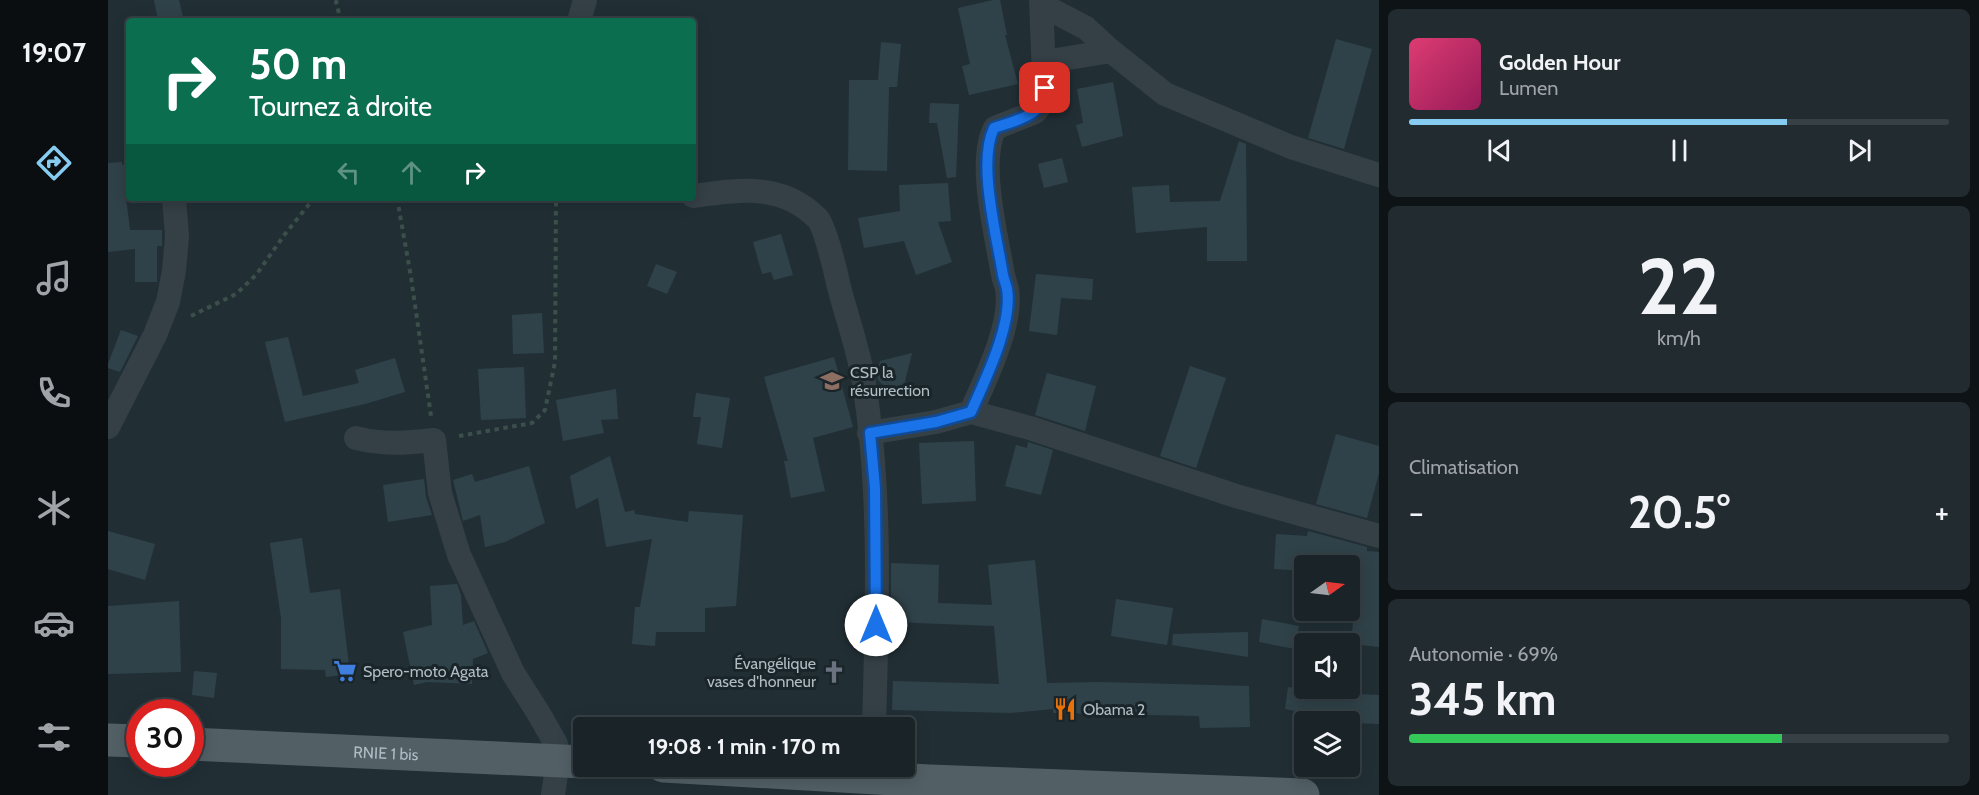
<!DOCTYPE html>
<html lang="fr">
<meta charset="utf-8">
<style>
:root{--surface:#192328;--page:#222b30;--text:#f1f3f6;--muted:#9fa4a8;--line:#374045;--accent:#86ccf0}
body{margin:0;font-family:Cabin,sans-serif;background:var(--page);color:var(--text);height:100vh;display:flex;flex-direction:column;font-size:22px;white-space:nowrap}
*{box-sizing:border-box;margin:0}
p{font-size:20px;color:var(--muted)}
.icon{flex:none;width:33px;height:33px;fill:none;stroke:currentColor;stroke-width:2;stroke-linecap:round;stroke-linejoin:round}
.map{position:relative;flex:1;overflow:hidden}
.details{display:flex;flex-direction:column;gap:9px;padding:9px;background:#0e1316;width:600px}
.details>*{flex:none}
.hud{position:absolute;left:18px;top:18px;width:570px;height:183px;border-radius:6px;box-shadow:0 3px 15px #0003,0 0 0 2px var(--line);background:#0b6e4f;color:#fff;overflow:hidden}
.needle{width:39px;rotate:76deg}
.tools{position:absolute;left:1186px;top:555px;display:grid;gap:12px}
.tools a{display:grid;place-items:center;width:66px;height:66px;border-radius:6px;background:var(--surface);box-shadow:0 3px 15px #0003,0 0 0 2px var(--line);font-size:30px}
.speed{position:absolute;left:18px;top:699px;display:flex;gap:12px;font-size:30px;font-weight:700;text-align:center}
.speed>*{display:grid;place-content:center;width:78px;height:78px;border-radius:50%;background:var(--surface);box-shadow:0 3px 15px #0003,0 0 0 2px var(--line);line-height:1}
.speed .limit{border:9px solid #d22;background:#fff;color:#111}
.pin{position:absolute;display:grid;place-items:center;width:51px;height:51px;color:#fff;margin:-26px;border-radius:12px;box-shadow:0 3px 9px #0006}
.me{position:absolute;width:66px;margin:-33px;rotate:0deg;stroke-linejoin:round;filter:drop-shadow(0 0 4px #0008)}
.turn{display:flex;align-items:center;gap:21px;height:126px;padding:0 24px;font-size:27px}
.turn .icon{width:78px;height:78px;stroke-width:2.5}
.turn b{display:block;font-size:42px;line-height:51px}
.lanes{display:flex;align-items:center;height:57px;padding:0 24px;background:#0003;justify-content:center;gap:30px;direction:ltr}
.lanes .off{opacity:.35}
.big{font-size:45px;font-weight:700;line-height:1.1}
.details .card{flex:1;display:flex;flex-direction:column;justify-content:center;gap:9px;min-width:0;padding:0 21px;border-radius:9px;background:var(--page)}
.details .dial{align-items:center;gap:0}
.dial b{font-size:78px;line-height:1}
.song{display:flex;align-items:center;gap:18px}
.cover{width:72px;height:72px;border-radius:9px;background:linear-gradient(135deg,hsl(340 70% 55%),hsl(330 70% 35%))}
.played{height:6px;border-radius:3px;background:linear-gradient(90deg,var(--accent) 70%,var(--line) 70%)}
.keys{display:flex;justify-content:space-around;direction:ltr}
.heat{display:flex;justify-content:space-between;align-items:center;font-size:33px;direction:ltr}
.charge{height:9px;border-radius:4px;background:linear-gradient(90deg,#34c759 69%,var(--line) 0)}
.trip{position:absolute;left:465px;top:717px;width:342px;height:60px;border-radius:6px;background:var(--surface);box-shadow:0 3px 15px #0003,0 0 0 2px var(--line);font-weight:700;line-height:60px;text-align:center}
main{display:flex;flex:1;min-height:0}
.menu{display:flex;flex-direction:column;width:108px;justify-content:space-around;align-items:center;background:#0a0e10;color:var(--muted)}
.menu .icon{width:42px;height:42px}
.menu .selected{color:var(--accent)}
.menu b{font-size:27px;color:var(--text)}
.map>svg:first-child{display:block}
.building{fill:#304249}
.lines{fill:none;stroke-linecap:round;stroke-linejoin:round}
.path{stroke:#3b4f4b;stroke-width:4;stroke-dasharray:4.5 4.5;stroke-linecap:butt}
.street{stroke:#344046;stroke-width:24}
.primary{stroke:#526066;stroke-width:33}
.route-casing{stroke:#114b97;stroke-width:15}
.route{stroke:#1a73e8;stroke-width:10}
.labels{text-anchor:middle;dominant-baseline:central;stroke-width:6;stroke-linejoin:round;paint-order:stroke}
.poi-label{font-size:16px;fill:#afbcc3;stroke:#1a252a;text-anchor:start}
.street-label{font-size:16px;fill:#afbcc3;stroke:#1a252a}
</style>
<main>
<nav class="menu">
<b>19:07</b>
<svg class="icon selected" aria-label="directions" viewBox="0 0 24 24"><path d="M12 3l9 9-9 9-9-9zM9 14v-3h6M13 9l2 2-2 2"/></svg>
<svg class="icon" aria-label="music" viewBox="0 0 24 24"><path d="M9 18V5l10-2v13"/><circle cx="6" cy="18" r="3"/><circle cx="16" cy="16" r="3"/></svg>
<svg class="icon" aria-label="phone" viewBox="0 0 24 24"><path d="M5 4h4l2 5-3 2q2 4 5 5l2-3 5 2v4C11 20 4 13 5 4z"/></svg>
<svg class="icon" aria-label="climate" viewBox="0 0 24 24"><path d="M12 3v18M4 7l16 10M4 17L20 7"/></svg>
<svg class="icon" aria-label="car" viewBox="0 0 24 24"><path d="M5 17H2v-5l4-1 3-4h7l3 4 3 1v5h-3M9 17h6M6 11h13"/><circle cx="7" cy="17" r="2"/><circle cx="17" cy="17" r="2"/></svg>
<svg class="icon" aria-label="filters" viewBox="0 0 24 24"><path d="M4 7h16M4 17h16"/><circle cx="9" cy="7" r="2"/><circle cx="15" cy="17" r="2"/></svg>
</nav>
<div class="map">
<svg width="1271" height="795" viewBox="0 0 1271 795">
<rect width="100%" height="100%" fill="#212f35"/>
<!-- building -->
<path class="building" d="M46 0H71L76 21H50Z
M885 0H892L899 35H897L910 84 861 95 854 66 862 64 850 8Z
M1228 39 1264 49 1236 149 1200 138Z
M773 42 793 44 789 87H781L779 171 740 170 741 80H770Z
M1005 82 1015 136 974 147 968 125 975 123 969 89Z
M822 103 851 104 848 177 839 178 829 123H821Z
M1131 141 1138 144 1139 261H1099V227L1028 233 1024 187 1061 185 1062 202 1112 201Z
M954 158 960 182 936 188 930 164Z
M14 162V165L21 164V189H17L22 230H54V246H49V282H27V249L0 252V163Z
M840 183 843 221 830 222 844 262 808 275 796 241 756 248 750 218 792 211 791 185Z
M673 234 685 275 666 280 663 272 654 274 645 242Z
M548 264 569 272 559 294 539 286Z
M928 274 985 279 984 300 953 298 949 335 921 331Z
M434 313 436 353 405 354 404 315Z
M13 330 30 336 12 372 0 368V364Z
M180 337 195 396 251 383 247 370 287 358 297 392 257 404 177 422 157 342Z
M804 353 796 385 780 390 770 380 769 373 772 361Z
M726 357 745 427 705 438 717 491 683 498 676 461H680L656 377Z
M1082 366 1118 378 1088 468 1052 456Z
M416 367 418 418 373 420 370 369Z
M939 373 988 386 977 431 927 415Z
M508 389 510 419 493 420 496 433 455 441 448 400Z
M588 393 622 398 614 448 589 444 593 417H585Z
M1228 434 1271 446V473L1259 518 1208 504Z
M866 441 868 501 814 504 811 443Z
M920 442 945 450 933 495 897 486 908 445 919 448Z
M502 456 517 512 526 510 527 514 580 522 581 511 635 515 628 606 597 608V632H548L547 646 524 644 527 607H532L544 539 498 547 490 498 468 509 462 476Z
M421 466 437 523 397 542 377 547 372 515 355 521 345 480 364 474 367 482Z
M316 479 318 497 324 515 280 522 275 485Z
M0 531 47 544 37 580 0 569Z
M1200 531 1259 547V551L1271 552V647L1243 644 1249 578 1242 577V566H1197V571L1166 569 1168 534 1199 536Z
M194 538 202 593 232 589 242 674 218 677 217 670 173 669V618L162 543Z
M927 560 939 683 991 682 1141 686 1142 727 1092 728 1091 716 945 713V709L903 713 784 710 785 681 891 684 886 626 783 622V563L831 565 830 603 884 605 880 565Z
M349 584 353 595 355 625 366 621 380 653 365 659 364 684 319 682 306 685 295 632 324 625 322 586Z
M1008 599 1065 608 1059 645 1003 636Z
M71 601 73 672 0 674V606Z
M1154 619 1191 626 1187 649 1151 642Z
M1140 632V657L1064 645 1065 634Z
M86 671 109 673 106 698 84 695Z
M1180 687 1230 693 1271 695V724L1242 723 1177 709Z"/>
<g class="lines">
<!-- path -->
<path class="path" d="M229 0 228 2 233 21
M289 198 303 277 323 416
M83 316 128 294 148 275 177 234 206 198
M351 436 424 423 437 410 447 362 448 198"/>
<!-- street -->
<path class="street" d="M934 5 978 28 1003 51 1057 94 1183 147 1271 175
M471 21 477 0
M936 62 1003 51
M585 196C630 190 673 182 709 218 717 226 728 273 731 287 739 318 751 351 756 383 774 496 769 613 766 728
M863 412C877 380 905 324 899 289 898 284 896 280 895 275 889 237 869 162 887 128L927 112 937 100 933 0
M0 427 47 335 60 302 66 271 69 236 66 198
M761 433 828 422 863 412 922 428 1128 496 1271 536
M248 438C275 445 298 443 326 440L332 493 351 555 405 673 431 714 448 744 450 761 445 795"/>
<!-- primary -->
<g class="primary">
<path d="M0 740 32 741"/>
<path id="s1" d="M82 744 476 762"/>
<path d="M555 766 821 781 1195 795"/>
</g>
</g>
<g class="lines">
<!-- route casing -->
<g class="route-casing">
<path id="route" d="M768 625 767 488 762 433 828 422 863 412C877 380 905 324 899 289 898 284 896 280 895 275 889 237 869 162 886 128 909 120 936 116 937 88"/>
</g>
<!-- route -->
<use href="#route" class="route"/>
</g>
<!-- icons -->
<defs>
<g id="school-bare" transform="scale(1.8)"><path d="M0-5L7-2L0 1L-7-2ZM-4 1L0 2.5L4 1V4Q0 6-4 4Z" fill="#8d6e63" stroke="#1a252a" stroke-width="2.5" paint-order="stroke"/></g>
<g id="supermarket-bare" transform="scale(1.8)"><path d="M-6-5.5h2.5l.6 2H6L4.5 2H-2.5L-4.4-4H-6ZM-1.5 3.2a1.3 1.3 0 1 0 .1 0ZM3 3.2a1.3 1.3 0 1 0 .1 0Z" fill="#3f7fe0" stroke="#1a252a" stroke-width="2.5" paint-order="stroke"/></g>
<g id="church-bare" transform="scale(1.8)"><path d="M-1.2-6h2.4v3.5h3.3v2.4h-3.3V6h-2.4V-.1h-3.3v-2.4h3.3Z" fill="#6b7280" stroke="#1a252a" stroke-width="2.5" paint-order="stroke"/></g>
<g id="restaurant-bare" transform="scale(1.8)"><path d="M-5-6h1v4h1v-4h1v4h1v-4h1v5L-1.5 .5V6h-2V.5L-5-1ZM5-6V6H3V1.5H1.5Q1.5-4 5-6Z" fill="#e8710a" stroke="#1a252a" stroke-width="2.5" paint-order="stroke"/></g>
</defs>
<g fill-rule="evenodd">
<use href="#school-bare" x="724" y="381"/>
<use href="#supermarket-bare" x="237" y="671"/>
<use href="#church-bare" x="726" y="672"/>
<use href="#restaurant-bare" x="957" y="709"/>
</g>
<g class="labels">
<!-- poi labels -->
<g class="poi-label">
<text x="742" y="372">CSP la<tspan x="742" dy="18">résurrection</tspan></text>
<text x="708" y="663" text-anchor="end">Évangélique<tspan x="708" dy="18">vases d'honneur</tspan></text>
<text x="255" y="671">Spero-moto Agata</text>
<text x="975" y="709">Obama 2</text>
</g>
<!-- street labels -->
<g class="street-label">
<text stroke="none"><textPath href="#s1" startOffset="196">RNIE 1 bis</textPath></text>
</g>
</g>
</svg>
<div class="tools">
<a><svg class="needle" viewBox="-14 -14 28 28"><path d="M0-13l5 13h-10z" fill="#e53935"/><path d="M0 13l5-13h-10z" fill="#9fa4a8"/></svg></a>
<a><svg class="icon" aria-label="sound" viewBox="0 0 24 24"><path d="M4 9h4l5-4v14l-5-4H4zM17 9q2 3 0 6"/></svg></a>
<a><svg class="icon" aria-label="layers" viewBox="0 0 24 24"><path d="M12 4l9 5-9 5-9-5zM3 14l9 5 9-5"/></svg></a>
</div>
<div class="speed"><div class="limit">30</div></div>
<div class="pin" style="left:937px;top:88px;background:#d93025"><svg class="icon" aria-label="arrive" viewBox="0 0 24 24"><path d="M6 21V4h12l-3 4 3 4H6"/></svg></div>
<svg class="me" style="left:768px;top:625px" viewBox="-20 -20 40 40"><circle r="19" fill="#fff"/><path d="M0-13L10 11 0 6-10 11z" fill="#1a73e8"/></svg>
<div class="trip">19:08 · 1 min · 170 m</div>
<div class="hud">
<div class="turn"><svg class="icon" aria-label="right" viewBox="0 0 24 24"><path d="M7 20v-9h11M14 6l5 5-5 5"/></svg><div><b>50 m</b>Tournez à droite</div></div>
<div class="lanes"><svg class="icon off" aria-label="left" viewBox="0 0 24 24"><path d="M17 20v-9H6M10 6l-5 5 5 5"/></svg><svg class="icon off" aria-label="ahead" viewBox="0 0 24 24"><path d="M12 20V5M6 11l6-6 6 6"/></svg><svg class="icon" aria-label="right" viewBox="0 0 24 24"><path d="M7 20v-9h11M14 6l5 5-5 5"/></svg></div>
</div>
</div>
<section class="details">
<div class="card">
<div class="song"><i class="cover"></i><div><b>Golden Hour</b><p>Lumen</p></div></div>
<div class="played"></div>
<div class="keys"><svg class="icon" aria-label="previous" viewBox="0 0 24 24"><path d="M18 5L8 12l10 7zM5 5v14"/></svg><svg class="icon" aria-label="pause" viewBox="0 0 24 24"><path d="M8 5v14M16 5v14"/></svg><svg class="icon" aria-label="next" viewBox="0 0 24 24"><path d="M6 5l10 7-10 7zM19 5v14"/></svg></div>
</div>
<div class="card dial"><b>22</b><p>km/h</p></div>
<div class="card"><p>Climatisation</p>
<div class="heat"><a>−</a><b class="big">20.5°</b><a>+</a></div>
</div>
<div class="card"><p>Autonomie · 69%</p><b class="big">345 km</b><div class="charge"></div></div>
</section>
</main>
